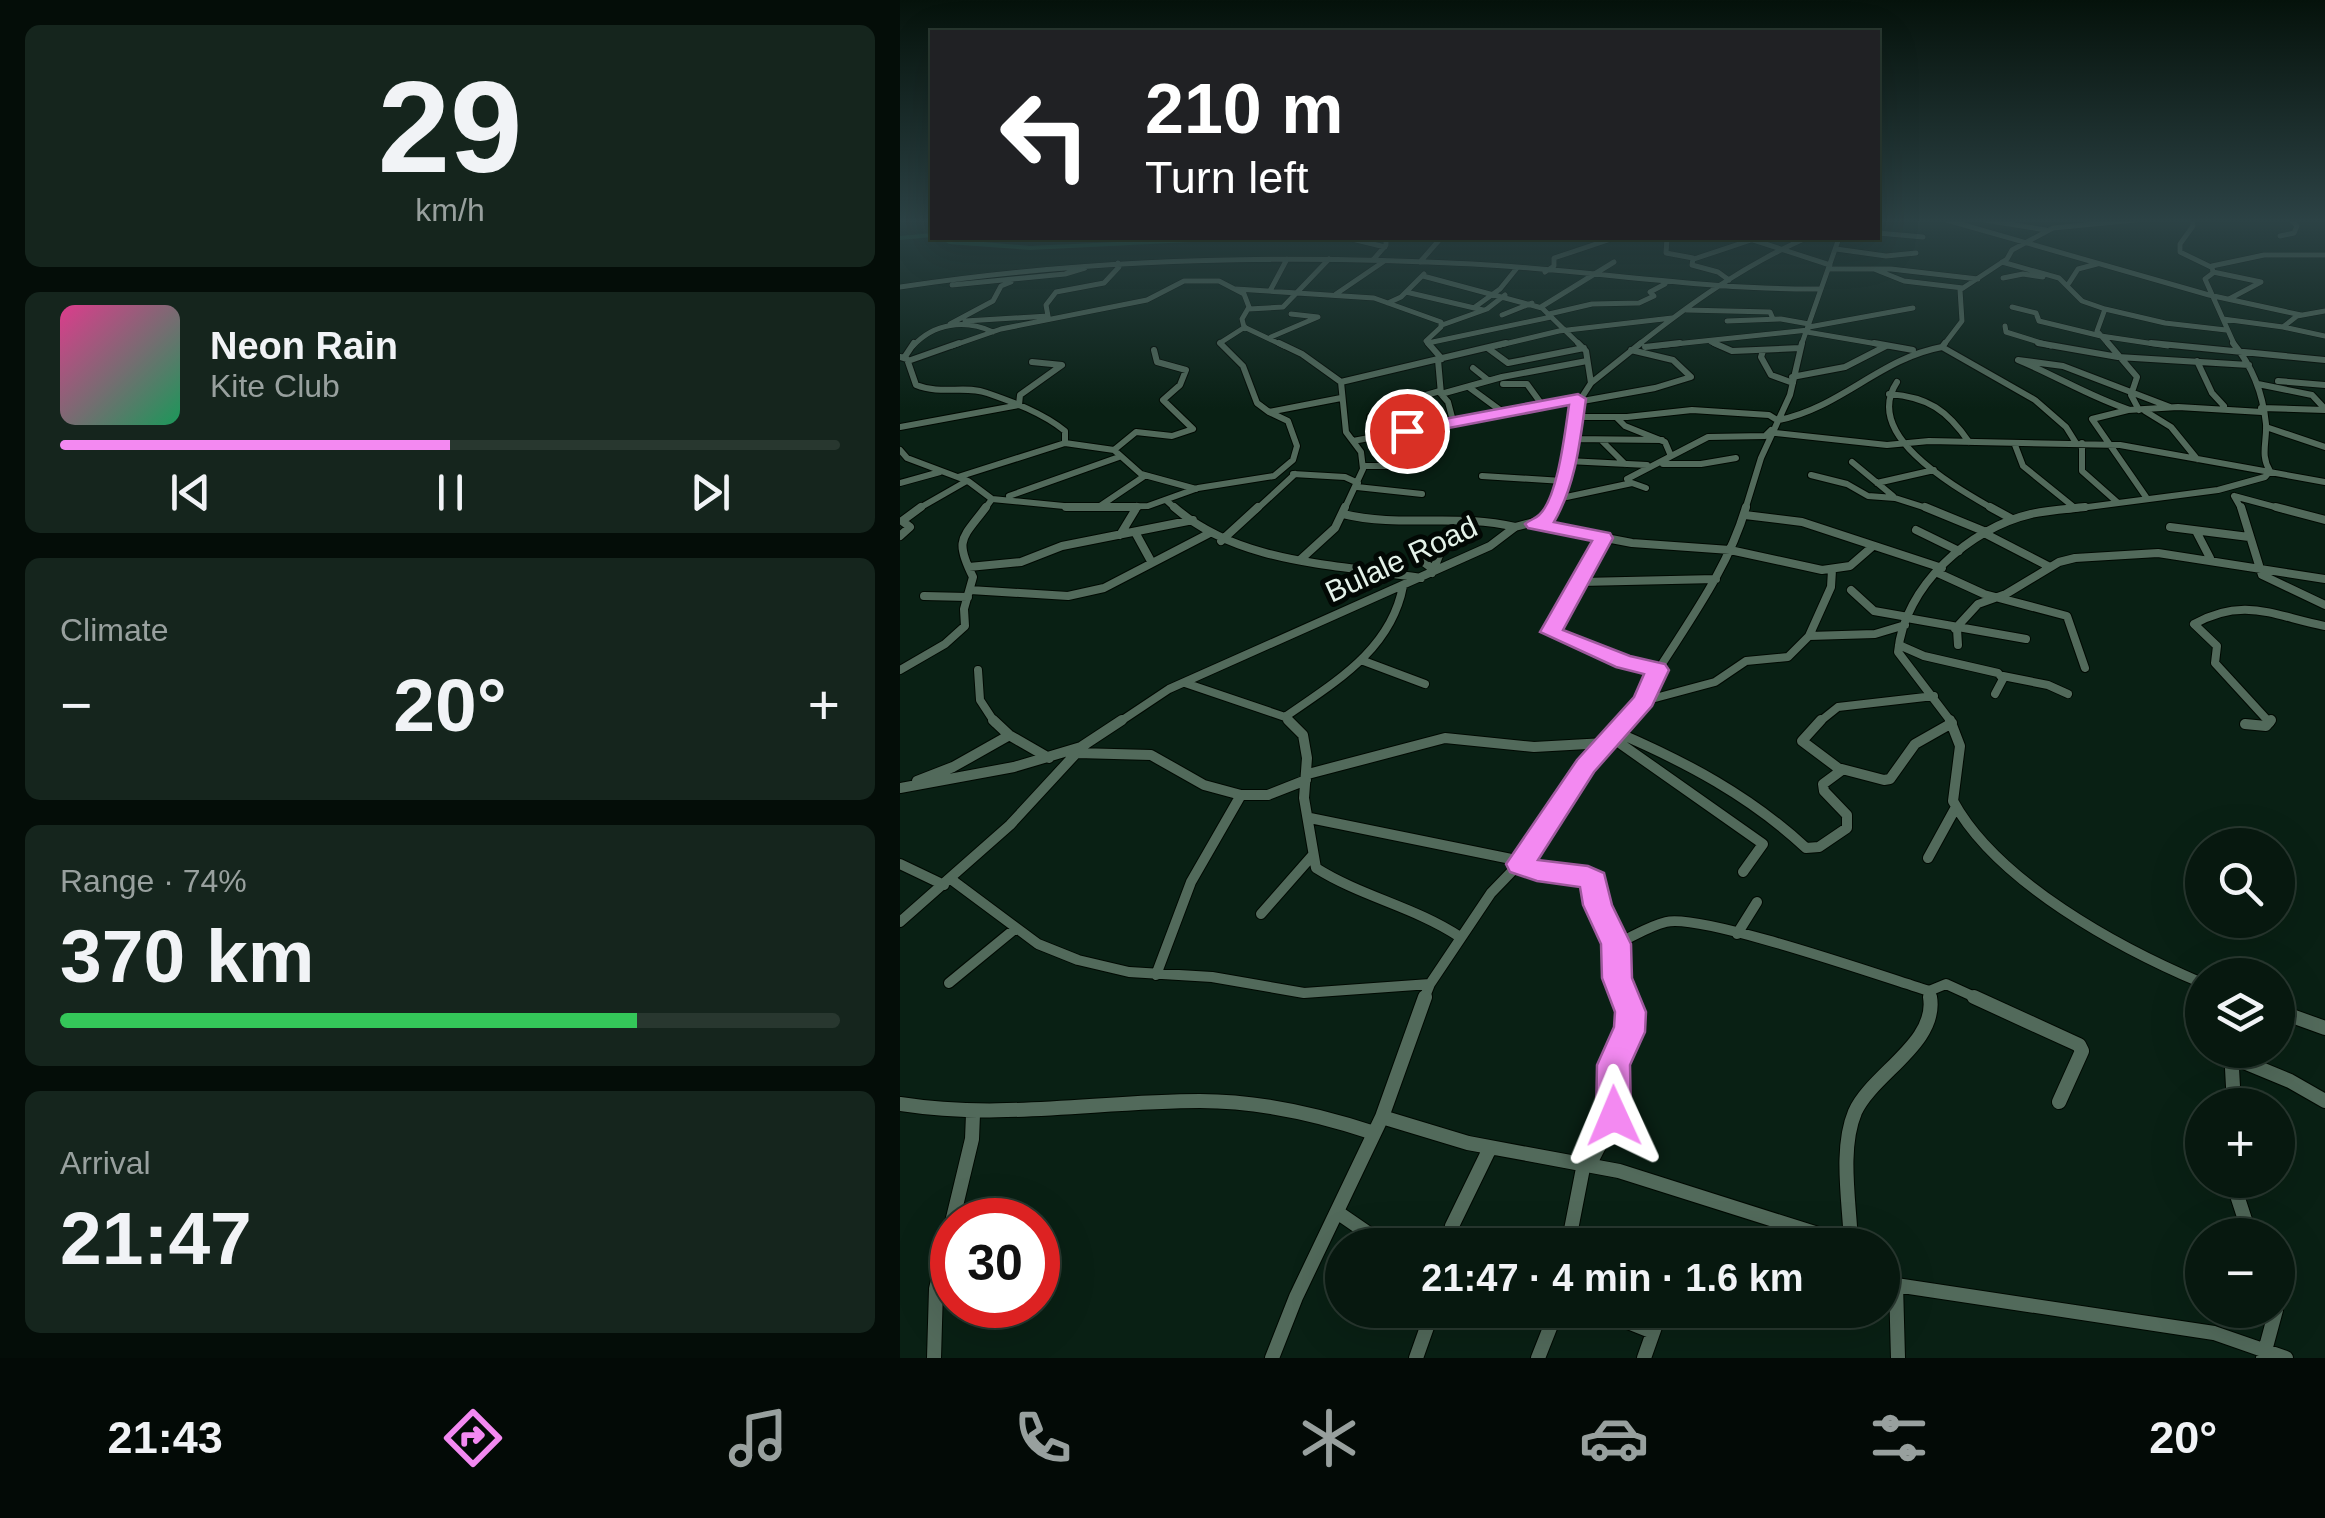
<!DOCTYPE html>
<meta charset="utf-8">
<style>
:root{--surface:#07180f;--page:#15251d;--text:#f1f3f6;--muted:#98a09e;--line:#28372f;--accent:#f389f1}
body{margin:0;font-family:Arial,sans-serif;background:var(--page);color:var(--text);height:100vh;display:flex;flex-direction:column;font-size:38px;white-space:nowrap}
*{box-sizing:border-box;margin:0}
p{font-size:32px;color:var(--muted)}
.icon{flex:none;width:55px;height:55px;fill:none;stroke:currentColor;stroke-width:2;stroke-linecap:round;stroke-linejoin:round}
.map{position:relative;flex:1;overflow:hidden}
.drawer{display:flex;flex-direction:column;gap:25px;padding:25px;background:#040d08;width:900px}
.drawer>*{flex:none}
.banner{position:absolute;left:30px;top:30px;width:950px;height:210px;border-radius:0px;box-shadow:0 10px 40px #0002,0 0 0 2px var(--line);background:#202124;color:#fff;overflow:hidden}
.buttons{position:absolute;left:1285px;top:828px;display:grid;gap:20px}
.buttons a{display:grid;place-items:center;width:110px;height:110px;border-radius:50%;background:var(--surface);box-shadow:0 10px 40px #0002,0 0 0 2px var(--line);font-size:50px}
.speed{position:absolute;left:30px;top:1198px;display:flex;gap:20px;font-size:50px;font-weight:700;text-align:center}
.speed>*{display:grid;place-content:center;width:130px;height:130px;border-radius:50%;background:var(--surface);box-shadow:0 10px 40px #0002,0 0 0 2px var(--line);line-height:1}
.speed .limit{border:15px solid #d22;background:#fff;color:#111}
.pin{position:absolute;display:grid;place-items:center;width:85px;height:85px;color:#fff;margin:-42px;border:5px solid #fff;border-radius:50%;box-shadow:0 2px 10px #0007}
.me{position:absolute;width:110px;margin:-55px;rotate:359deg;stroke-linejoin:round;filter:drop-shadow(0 0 8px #0008)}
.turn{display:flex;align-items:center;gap:35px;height:210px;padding:0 50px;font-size:45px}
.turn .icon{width:130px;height:130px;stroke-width:2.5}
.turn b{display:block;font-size:70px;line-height:85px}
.big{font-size:75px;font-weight:600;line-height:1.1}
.drawer .tile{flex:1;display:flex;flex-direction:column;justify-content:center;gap:15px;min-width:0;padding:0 35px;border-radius:15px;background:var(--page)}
.drawer .dial{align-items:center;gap:0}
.dial b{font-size:130px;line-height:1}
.song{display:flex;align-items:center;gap:30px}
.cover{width:120px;height:120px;border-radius:15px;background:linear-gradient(135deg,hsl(330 70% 55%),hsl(150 70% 35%))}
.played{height:10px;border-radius:5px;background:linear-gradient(90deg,var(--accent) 50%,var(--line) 50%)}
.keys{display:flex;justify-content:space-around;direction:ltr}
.heat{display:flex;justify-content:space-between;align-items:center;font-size:55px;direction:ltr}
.charge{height:15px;border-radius:8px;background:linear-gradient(90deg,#34c759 74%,var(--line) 0)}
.trip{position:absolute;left:425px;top:1228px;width:575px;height:100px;border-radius:50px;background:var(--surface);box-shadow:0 10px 40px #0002,0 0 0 2px var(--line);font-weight:600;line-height:100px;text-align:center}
.tabs{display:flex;height:160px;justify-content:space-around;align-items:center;background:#030a06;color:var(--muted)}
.tabs .icon{width:70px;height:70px}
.tabs .on{color:var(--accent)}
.tabs b{font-size:45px;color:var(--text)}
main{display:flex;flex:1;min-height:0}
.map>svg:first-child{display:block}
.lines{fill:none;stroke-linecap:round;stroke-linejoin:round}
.river{fill:#145435;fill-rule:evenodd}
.minor-far4-casing{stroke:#000902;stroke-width:6}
.minor-far3-casing{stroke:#000902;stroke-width:8}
.minor-far2-casing{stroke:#000902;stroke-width:10}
.minor-far1-casing{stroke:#000902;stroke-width:12}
.minor-casing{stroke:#000902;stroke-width:16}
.minor-far4{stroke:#526a5b;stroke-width:5}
.minor-far3{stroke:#526a5b;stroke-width:6}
.minor-far2{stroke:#526a5b;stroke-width:8}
.minor-far1{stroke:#526a5b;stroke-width:10}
.minor{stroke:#526a5b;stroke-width:14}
.route{fill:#f389f1;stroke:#9e599d;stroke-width:2.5}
.labels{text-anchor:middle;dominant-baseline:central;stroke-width:10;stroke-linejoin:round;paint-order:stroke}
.street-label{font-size:30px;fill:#e4f2e9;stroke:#020804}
</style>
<main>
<section class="drawer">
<div class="tile dial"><b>29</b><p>km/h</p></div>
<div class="tile">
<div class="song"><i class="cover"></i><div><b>Neon Rain</b><p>Kite Club</p></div></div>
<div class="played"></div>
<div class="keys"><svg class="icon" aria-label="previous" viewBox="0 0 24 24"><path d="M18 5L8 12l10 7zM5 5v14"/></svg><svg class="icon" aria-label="pause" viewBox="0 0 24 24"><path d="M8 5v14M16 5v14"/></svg><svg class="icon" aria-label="next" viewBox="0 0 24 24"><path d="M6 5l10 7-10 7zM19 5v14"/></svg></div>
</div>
<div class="tile"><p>Climate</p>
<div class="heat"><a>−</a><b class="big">20°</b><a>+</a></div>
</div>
<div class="tile"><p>Range · 74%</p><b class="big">370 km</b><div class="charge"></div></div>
<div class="tile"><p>Arrival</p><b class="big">21:47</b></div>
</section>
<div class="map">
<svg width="1425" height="1358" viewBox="0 0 1425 1358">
<rect width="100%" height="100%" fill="#092014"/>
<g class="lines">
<!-- river -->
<path class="river" d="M32 233V237L0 240V236Z
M38 238 130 246 302 238H333L330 240 130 250 49 244Z"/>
<!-- minor-far4 casing -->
<g class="minor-far4-casing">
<path id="minor-far4" d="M1043 219 1309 295 1401 315
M1078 219 1146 230
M1292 219 1293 226 1280 244V252L1311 267
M978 233 1023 237
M1380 236 1394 233 1397 226 1390 219
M448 238 485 247
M767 238 766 253 793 258 792 265 818 272 829 280
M847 238 930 265
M936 249 986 256 1016 253
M794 259 851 240
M473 260 486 245V238
M520 262 541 238
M1102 262 1159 278 1182 301 1205 309 1197 331 1210 346
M929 269H991L1078 279
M974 269 1004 281 1063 288
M645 272 654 266V258L714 238
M1313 272 1361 282 1329 299
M523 276 642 308 681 346
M1103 278 1123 274 1143 277
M1169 283 1178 269 1197 264
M52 285 165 274 185 268
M0 287C190 258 381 254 573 264 689 270 804 290 920 289
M336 289 474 298 541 322V327L526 341 530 346
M371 289 387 259
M506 292 583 310
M436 294 483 262
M488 303 501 297 524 274
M575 307 600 289 617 268
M641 307 714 262
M1112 307 1136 313 1139 321 1201 336 1268 346
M349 309 383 307 429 259
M1205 309 1265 323 1326 330
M786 310 870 312 873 319
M649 314 692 304 739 303 754 296 750 292 765 284
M602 315 632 303
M1323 319 1383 327 1397 316 1425 311
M65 321 148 316 146 305 156 292 204 283 219 267 218 263
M827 321 881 319 909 324
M50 324 93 301 101 286 111 282
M542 325 587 309 605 295
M1105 326 1106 332 1151 346
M909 327 1013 308
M1383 327 1425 336
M907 332 989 346
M371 337 418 317 391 314
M811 342 820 346
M528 343 651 317
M13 346C34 323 65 319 93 332
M52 346 101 329 247 300 284 281H319L344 294 349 307 342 319 344 327 384 346
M323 346 320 343 345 327
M596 346 659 331 772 318
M737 346C791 303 843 266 906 238
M756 346 908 330
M901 346 939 238
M1043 346 1062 321 1060 290 1107 259 1112 250 1153 228 1246 219
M1335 346 1305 279 1313 273 1312 266 1364 255H1425"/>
</g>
<!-- minor-far3 casing -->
<g class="minor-far3-casing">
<path id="minor-far3" d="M320 343 343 366 357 403 369 412 441 398
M379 343 402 354 441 382 446 432 461 452 463 469 444 510
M528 343 542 359
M678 343 686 351 691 383
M814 343 832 351 900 348
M974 343 1013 350
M1045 343 1042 347 1135 400 1166 427 1176 443
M1138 343 1218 357 1349 365
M1208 343 1237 377 1231 395 1239 410
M1251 343 1425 360
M745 347 780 343
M589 349 608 363 684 348
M254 350 257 362 286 370 280 385 263 400 293 429 272 436 236 432 214 450 241 474 296 489
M863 351 861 357 871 375 893 383
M0 357 7 359 16 385C41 395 66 385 87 393 113 402 143 413 165 431V443L214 450
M4 358 14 343
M538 360 541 394 548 402 553 421
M8 361 59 343
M1297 361 1312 393 1324 406
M573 368 588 380
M892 377 945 367 986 346
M1378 381 1425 385
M441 382 606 343
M997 382C961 436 1057 488 1095 510
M603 384H627L643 406
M1358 384 1412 395 1425 409
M570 388 604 413
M541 394 602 377 687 361
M989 394C1028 397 1047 410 1069 442
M493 395 507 409
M677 402 755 388 791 377 773 360 731 350
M1361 408 1425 410
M1230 410C1190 397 1157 376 1118 360L1163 366 1270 407
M1245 411 1271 427 1297 459
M470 417 506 410 519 397 540 391
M676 417H727L792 410 869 415 877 420
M717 418 725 426 765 442 771 456
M879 420C940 408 981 358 1042 347
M0 427 119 405 120 395 162 365 132 362
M1366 427 1425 447
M876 433 987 445 1029 441 1220 445 1425 482
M672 439 762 440
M701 440 725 464
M453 441 678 399
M1182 443V471L1217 502
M1115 445 1123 466 1175 508
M0 450 7 458 68 481 92 499 84 510
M668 461 747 465
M952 462 993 496
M763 464H801L836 458
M463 466H504
M393 474 445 477 458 483
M911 475 947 484 968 496 995 498 1033 510
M582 476 663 481
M58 477 165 443
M727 479 808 437 865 436 871 430
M0 483 40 472
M977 483 1034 470
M457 487 522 494
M109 496 219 457
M1334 496 1342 510
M1334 496 1386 510
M1246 497 1192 419 1228 410 1278 407 1362 412
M92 499 174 507 248 506 298 488 374 476 393 460 397 446 388 421 369 412
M657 499 732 483 746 488
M267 501 277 510
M200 506 243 477
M16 510 65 482
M356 510 395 474
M651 510 682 397 691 383 741 343
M845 510 861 458 890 395 902 343
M1165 510 1318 490 1365 477 1370 471C1360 455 1367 443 1366 424 1363 394 1353 367 1333 343"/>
</g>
<!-- minor-far2 casing -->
<g class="minor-far2-casing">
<path id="minor-far2" d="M166 507H237
M274 507C340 565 438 564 521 578
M1025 507 1086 532
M1090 507 1112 519
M1341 507 1362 575 1425 605
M1376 507 1425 520
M443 514C500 528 558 513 615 527
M845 515 902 522 1042 568
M638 525 732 543 830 550 922 570 950 566 973 546
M1270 527 1349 537
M1016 530 1059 551
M1296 531 1310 558
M235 532 252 563
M1084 533 1150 567
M220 535 237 507
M0 536 10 527 2 521 21 507
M703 537 651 632 724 662 758 669
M321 541 358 507
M510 546 515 556 533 569
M400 560 435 528 445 507
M69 567 121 562 162 546 293 520
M532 573 542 548 562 521
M1038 573 1084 594 1167 616 1185 668
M681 582 816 579
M70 590 168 596 204 588 308 534
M951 590 974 611 1008 617
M24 596 68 597
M1007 618 1126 639
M1055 629 1078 604 1106 594 1159 562 1175 558 1258 553 1425 579
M1057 629 1058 645
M909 636 931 587 932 570
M999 645 1024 656 1098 673 1103 679 1095 694
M461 660 525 684
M0 670 45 644 65 626 64 609 73 577C54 539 62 539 86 507
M78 670 80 700 95 723
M1103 676 1148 685 1168 694
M285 683 385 717 391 723
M744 701 815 682 846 661 888 657 909 636 975 634 1005 625
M385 717C435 682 491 650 503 586
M218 723 269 689 590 546 615 527 646 519 653 507
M725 723C741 704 749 685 762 664 794 614 829 565 846 507
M918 723 938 707 1034 696
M1052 723 998 652C1004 586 1070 528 1131 514 1148 510 1167 509 1185 507
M1370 723 1315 663 1317 646 1294 624C1344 596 1374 616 1425 626"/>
</g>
<!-- minor-far1 casing -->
<g class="minor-far1-casing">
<path id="minor-far1" d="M93 720 109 735 149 758
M388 720 403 735 407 758 404 798 416 868C462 897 515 907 560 937
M921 720 902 741 938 768 984 780 990 779 1015 744 1052 723
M1050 720 1060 746 1053 801C1097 882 1219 948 1302 983
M1345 724 1366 726 1371 720
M716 732C786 762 850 796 906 848L919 847 947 828V815L924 791 923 784 942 770
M711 737 863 844 843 872
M177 753 251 755 304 785 341 795H368L406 780
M408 774 545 738 634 747 705 743
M17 781 53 767 108 736
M0 788 114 767 181 747 222 720
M410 818 621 861
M1028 858 1056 807
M0 864 44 885
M619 864 691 877C697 903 711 923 716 945 721 965 717 978 726 999
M52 880 138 944 178 960 229 972 312 977 404 993 530 984
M361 914 412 856
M0 922 110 825 181 748
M837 934 857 902
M716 944C732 937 749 926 766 922 801 913 984 977 1029 991L1030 999
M256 975 291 882 341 795
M49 983 116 928
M1029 991 1046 984 1079 999
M524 999 530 984 591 893 619 864 686 766 727 720"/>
</g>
<!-- minor casing -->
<g class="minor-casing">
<path id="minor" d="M1074 997 1179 1045 1182 1051 1159 1102
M1378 1011 1425 1028
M1331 1050 1334 1105
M1332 1057 1390 1081 1425 1101
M0 1104C101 1120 199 1101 300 1101 360 1101 417 1114 474 1133
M482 1117 568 1143 719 1171 921 1235 941 1245
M690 1164C697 1148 709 1130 714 1113 716 1102 711 1091 711 1081 712 1048 738 1029 725 997
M1332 1180 1350 1235
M437 1212 485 1245
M548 1245 552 1226 590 1148
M668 1245 684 1163
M951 1245C950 1205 939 1150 955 1112 972 1074 1038 1043 1030 997
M982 1278 996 1285 1314 1333 1386 1358
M996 1285 998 1358
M698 1310 753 1332
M34 1358 36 1289 72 1139 73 1114
M372 1358 396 1297 482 1117 525 997
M516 1358 533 1310
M638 1358 657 1310
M744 1358 761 1310
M1363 1358 1376 1310"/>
</g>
<!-- minor-far4 -->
<use href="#minor-far4" class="minor-far4"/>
<!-- minor-far3 -->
<use href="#minor-far3" class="minor-far3"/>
<!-- minor-far2 -->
<use href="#minor-far2" class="minor-far2"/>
<!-- minor-far1 -->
<use href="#minor-far1" class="minor-far1"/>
<!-- minor -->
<use href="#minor" class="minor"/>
</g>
<!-- sky -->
<linearGradient id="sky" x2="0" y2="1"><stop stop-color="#05120b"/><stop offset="0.54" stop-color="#2c4245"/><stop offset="1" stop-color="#2c4245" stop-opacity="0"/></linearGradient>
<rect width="1425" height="409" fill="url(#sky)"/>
<!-- route -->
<path class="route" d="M678 394 686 399C680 441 676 484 654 522L710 533 713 538 663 630 730 656 765 664 769 670 752 706 694 772 638 860 688 866 704 873 712 905 731 944 732 978 746 1012 745 1032 730 1065 731 1116 726 1127 714 1132 701 1127 696 1116 697 1065 714 1027 715 1012 702 978 701 944 683 905 680 887 637 881 610 872 606 864 677 760 734 697 744 674 716 667 640 632 692 541 628 528 625 524C629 520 635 519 639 515 658 498 665 431 669 405L507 436 499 431 507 426Z"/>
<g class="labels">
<!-- street labels -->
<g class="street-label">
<text transform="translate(501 559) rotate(-25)">Bulale Road</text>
</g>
</g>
</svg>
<div class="buttons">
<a><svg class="icon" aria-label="search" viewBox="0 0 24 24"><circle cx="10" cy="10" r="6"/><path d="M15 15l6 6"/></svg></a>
<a><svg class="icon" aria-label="layers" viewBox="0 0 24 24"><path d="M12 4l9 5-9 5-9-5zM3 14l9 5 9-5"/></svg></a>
<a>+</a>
<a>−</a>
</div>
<div class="speed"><div class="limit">30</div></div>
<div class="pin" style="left:507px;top:431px;background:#d93025"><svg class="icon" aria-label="arrive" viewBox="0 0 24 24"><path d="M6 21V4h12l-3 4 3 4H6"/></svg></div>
<svg class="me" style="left:714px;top:1116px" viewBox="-20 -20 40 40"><path d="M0-17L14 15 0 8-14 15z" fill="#f389f1" stroke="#fff" stroke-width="4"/></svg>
<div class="trip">21:47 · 4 min · 1.6 km</div>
<div class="banner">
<div class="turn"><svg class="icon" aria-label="left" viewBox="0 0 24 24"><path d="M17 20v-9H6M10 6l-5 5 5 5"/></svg><div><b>210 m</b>Turn left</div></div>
</div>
</div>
</main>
<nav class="tabs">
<b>21:43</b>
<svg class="icon on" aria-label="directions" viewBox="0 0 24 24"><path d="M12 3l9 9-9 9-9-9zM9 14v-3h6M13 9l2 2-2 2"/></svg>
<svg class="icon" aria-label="music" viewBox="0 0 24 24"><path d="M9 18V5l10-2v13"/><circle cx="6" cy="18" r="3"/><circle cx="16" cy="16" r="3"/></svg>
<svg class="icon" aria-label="phone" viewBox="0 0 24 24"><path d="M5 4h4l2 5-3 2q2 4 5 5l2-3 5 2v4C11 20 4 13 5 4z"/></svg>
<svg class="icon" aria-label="climate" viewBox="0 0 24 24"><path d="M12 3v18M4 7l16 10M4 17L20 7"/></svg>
<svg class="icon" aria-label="car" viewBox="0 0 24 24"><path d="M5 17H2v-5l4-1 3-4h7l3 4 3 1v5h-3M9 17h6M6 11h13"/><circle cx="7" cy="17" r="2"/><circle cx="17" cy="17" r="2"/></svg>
<svg class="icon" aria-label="filters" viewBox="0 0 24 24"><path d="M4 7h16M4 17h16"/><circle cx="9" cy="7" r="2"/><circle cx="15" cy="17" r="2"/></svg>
<b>20°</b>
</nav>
